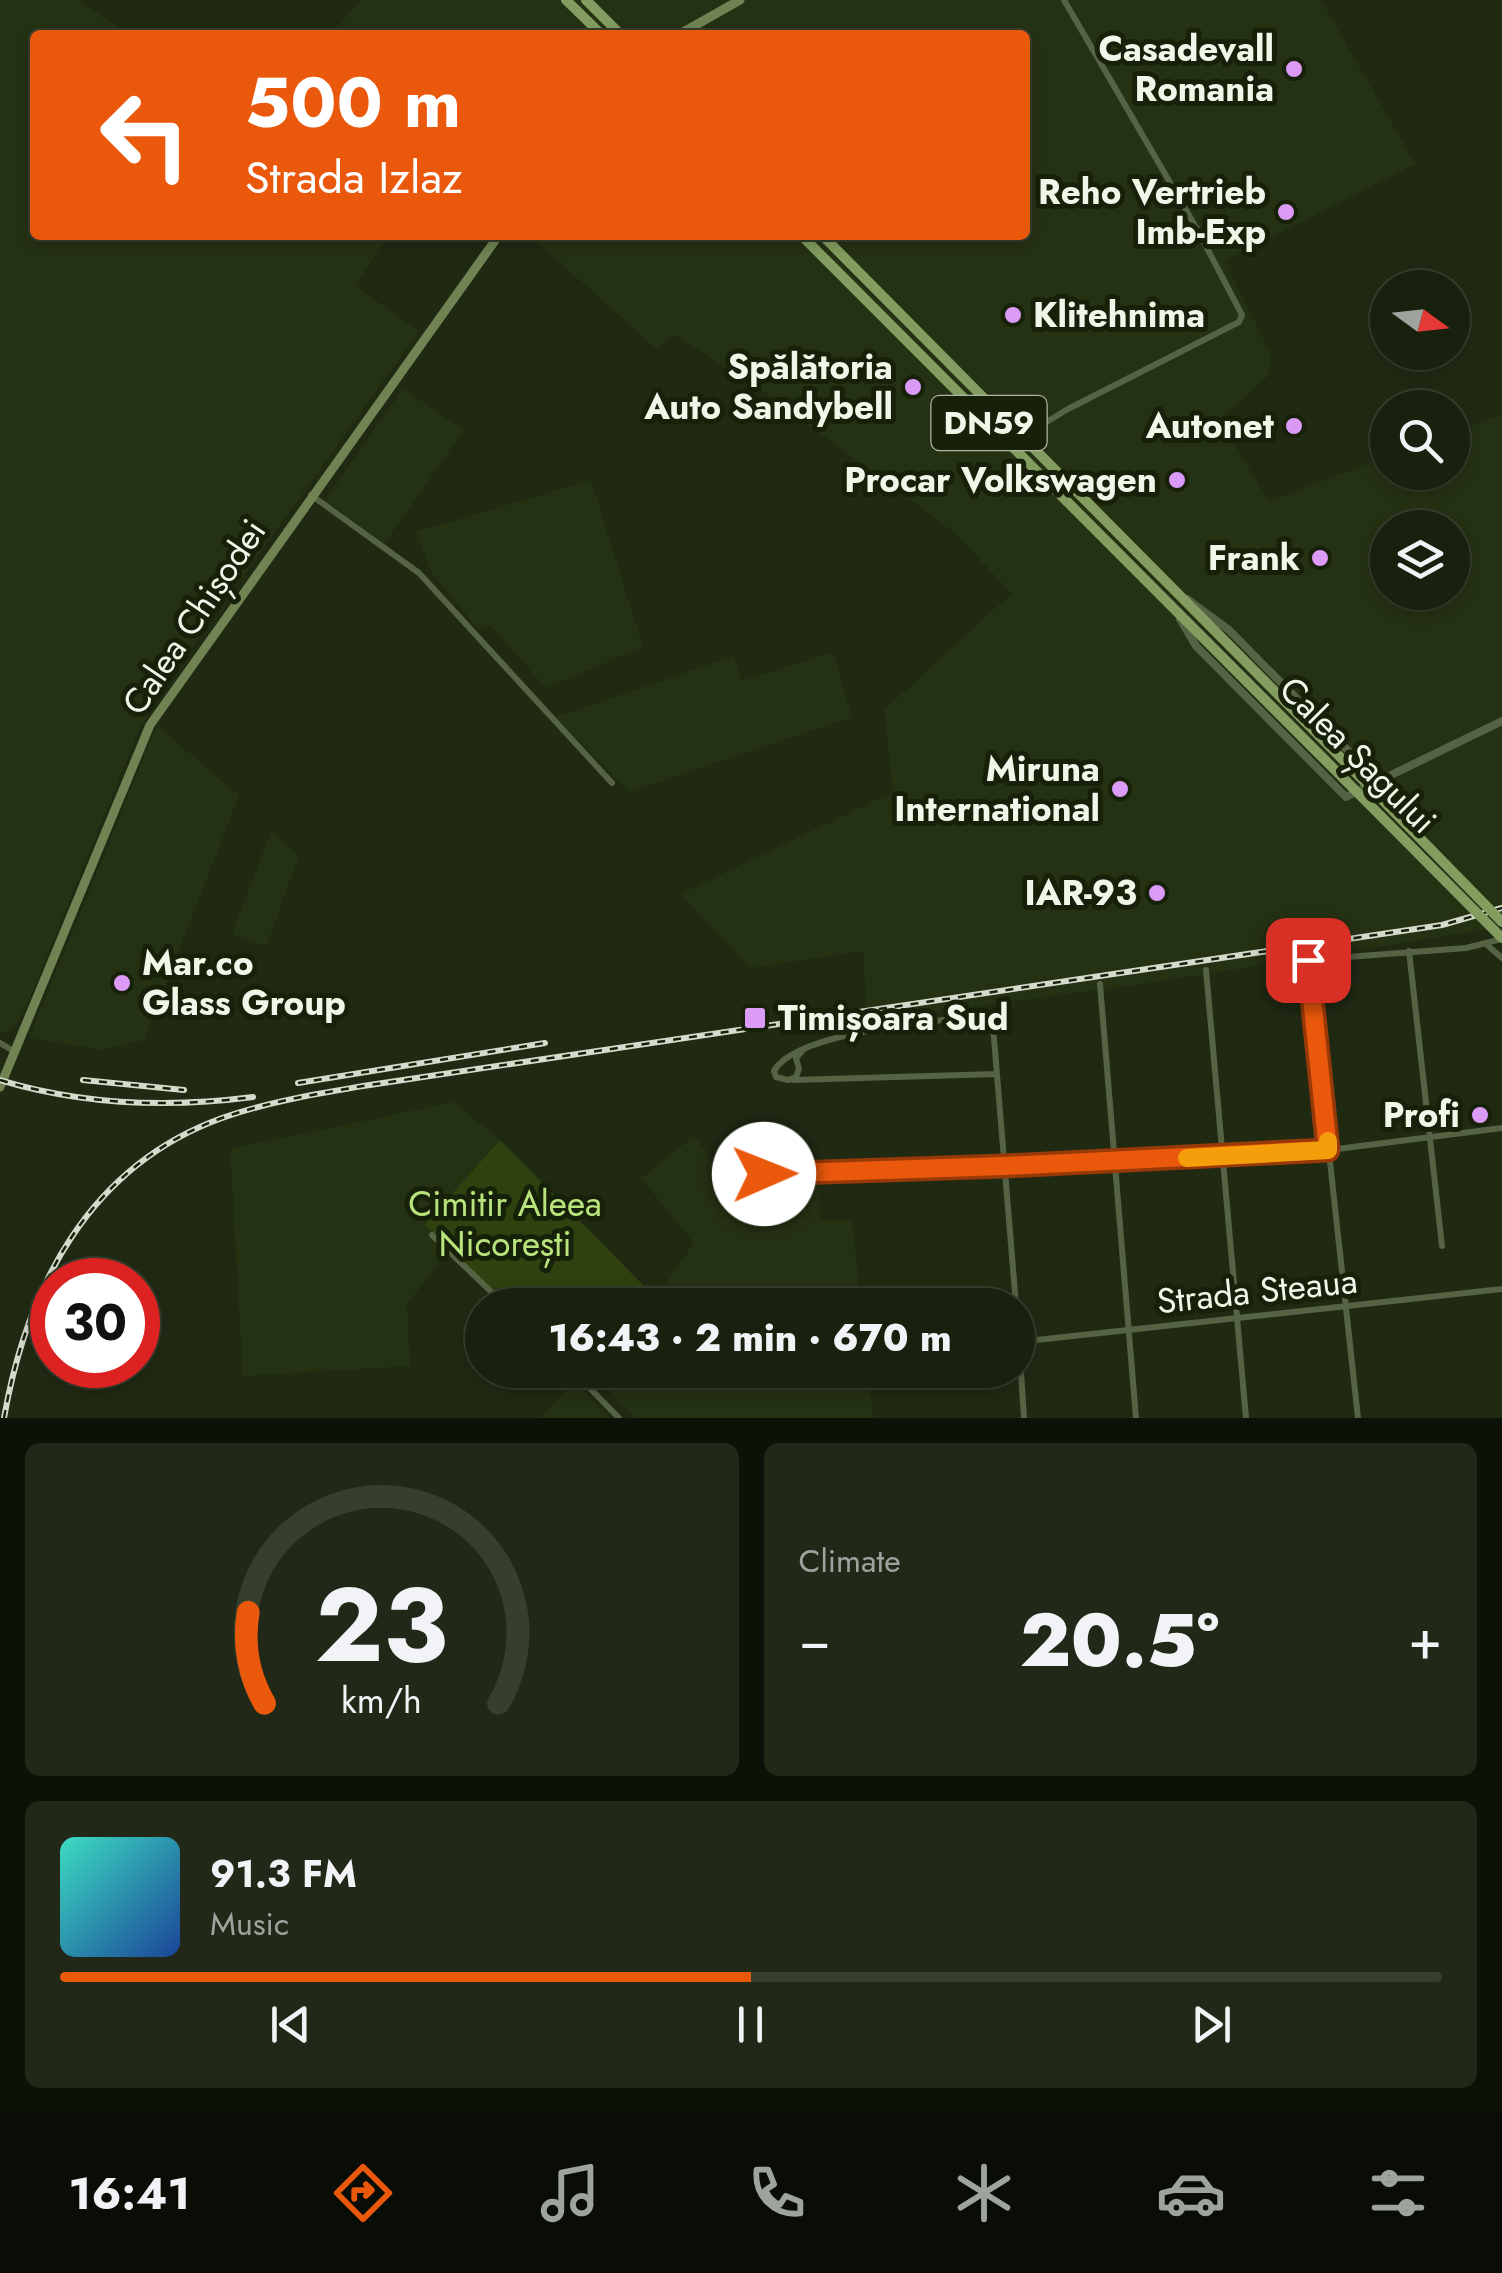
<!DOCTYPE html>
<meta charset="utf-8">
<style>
:root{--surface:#18200e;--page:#212817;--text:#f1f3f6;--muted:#9fa39e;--line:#363e2e;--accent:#ea580c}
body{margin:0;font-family:Jost,sans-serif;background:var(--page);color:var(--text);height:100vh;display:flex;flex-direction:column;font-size:38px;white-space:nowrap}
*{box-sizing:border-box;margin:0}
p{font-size:32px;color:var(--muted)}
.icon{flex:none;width:55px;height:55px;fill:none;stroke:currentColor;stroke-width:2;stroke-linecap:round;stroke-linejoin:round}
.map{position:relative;height:1418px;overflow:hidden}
.details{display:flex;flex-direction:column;gap:25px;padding:25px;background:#0d1208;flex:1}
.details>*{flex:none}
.banner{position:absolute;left:30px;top:30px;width:1000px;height:210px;border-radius:10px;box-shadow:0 5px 15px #0003,0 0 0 2px var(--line);background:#ea580c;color:#fff;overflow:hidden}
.needle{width:65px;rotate:105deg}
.fabs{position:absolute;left:1370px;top:270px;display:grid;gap:20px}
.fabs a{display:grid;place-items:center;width:100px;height:100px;border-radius:50%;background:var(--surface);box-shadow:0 5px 15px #0003,0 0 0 2px var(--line);font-size:50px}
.speed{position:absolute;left:30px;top:1258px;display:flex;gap:20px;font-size:50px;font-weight:700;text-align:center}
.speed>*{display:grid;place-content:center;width:130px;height:130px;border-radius:50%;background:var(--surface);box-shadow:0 5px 15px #0003,0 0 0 2px var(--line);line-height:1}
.speed .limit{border:15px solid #d22;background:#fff;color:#111}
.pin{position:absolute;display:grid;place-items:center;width:85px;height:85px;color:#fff;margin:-42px;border-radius:20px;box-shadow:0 5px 15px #0006}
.me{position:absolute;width:110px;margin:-55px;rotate:89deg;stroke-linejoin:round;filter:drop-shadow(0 0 8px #0008)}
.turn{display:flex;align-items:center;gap:35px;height:210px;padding:0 50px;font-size:45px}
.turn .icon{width:130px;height:130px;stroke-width:2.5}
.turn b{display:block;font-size:70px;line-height:85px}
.big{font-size:75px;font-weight:800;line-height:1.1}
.details .tile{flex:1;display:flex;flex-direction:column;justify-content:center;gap:15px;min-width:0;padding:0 35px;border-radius:15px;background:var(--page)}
.details .dial{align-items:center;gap:0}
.dial svg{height:260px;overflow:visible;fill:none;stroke:var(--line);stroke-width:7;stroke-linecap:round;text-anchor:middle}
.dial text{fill:var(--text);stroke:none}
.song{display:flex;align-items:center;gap:30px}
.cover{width:120px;height:120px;border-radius:15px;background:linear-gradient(135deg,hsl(170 70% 55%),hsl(220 70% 35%))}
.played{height:10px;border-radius:5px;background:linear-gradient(90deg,var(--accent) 50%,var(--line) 50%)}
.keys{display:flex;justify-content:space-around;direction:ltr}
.heat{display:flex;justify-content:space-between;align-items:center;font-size:55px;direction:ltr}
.details .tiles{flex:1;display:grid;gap:25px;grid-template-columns:1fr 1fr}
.tile:last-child{grid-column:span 2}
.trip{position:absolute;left:465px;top:1288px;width:570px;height:100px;border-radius:50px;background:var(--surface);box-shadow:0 5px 15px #0003,0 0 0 2px var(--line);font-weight:800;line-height:100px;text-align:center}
.dock{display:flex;height:160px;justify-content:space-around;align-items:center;background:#0a0d06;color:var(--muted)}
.dock .icon{width:70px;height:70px}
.dock .selected{color:var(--accent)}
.dock b{font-size:45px;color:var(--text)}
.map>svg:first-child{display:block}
.built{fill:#253113;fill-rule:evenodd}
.green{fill:#2e410e}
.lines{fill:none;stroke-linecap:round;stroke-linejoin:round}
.minor{stroke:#556244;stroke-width:6}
.tertiary{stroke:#556244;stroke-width:8}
.secondary{stroke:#6f8353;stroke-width:9}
.primary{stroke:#829d5f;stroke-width:10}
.rail-casing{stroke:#d4dbcc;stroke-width:6}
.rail{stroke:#172009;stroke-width:2.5;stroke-dasharray:8;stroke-linecap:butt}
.primary-bridge{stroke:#829d5f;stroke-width:10}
.route-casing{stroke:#983908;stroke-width:25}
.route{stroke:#ea580c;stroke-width:18}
.slow{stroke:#f59e0b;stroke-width:18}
.poi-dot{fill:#da9af6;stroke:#172009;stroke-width:4}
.labels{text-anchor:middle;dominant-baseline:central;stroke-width:10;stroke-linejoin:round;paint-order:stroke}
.shield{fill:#172009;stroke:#afb6a6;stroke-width:2.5}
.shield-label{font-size:32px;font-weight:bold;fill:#f0f7e9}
.poi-label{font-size:35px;font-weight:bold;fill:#f0f7e9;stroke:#172009;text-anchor:end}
.street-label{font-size:35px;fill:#f0f7e9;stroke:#172009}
.park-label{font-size:35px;fill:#b9e47d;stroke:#172009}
</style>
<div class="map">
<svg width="1502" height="1418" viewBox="0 0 1502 1418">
<rect width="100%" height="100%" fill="#202a13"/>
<!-- built -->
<path class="built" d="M0 0H77L131 35H35V235H389L355 286 419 331 164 687 140 728 25 1010 14 1028 0 1033Z
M361 0H1321L1415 164 1225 261 1271 355 1268 376 1220 419 1269 502 1387 456 1388 472H1452L1453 431 1502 415V927L1142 984 867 1021 863 951 751 968 680 894 893 792 884 710 1012 593 952 531 759 388 673 334 657 349 529 235H1025V35H329ZM1388 528H1452V592H1388Z
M403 389 464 430 384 544 325 500Z
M591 480 643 647 546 688 491 626 479 630 432 573 416 532Z
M833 652 852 717 629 792 556 717 734 656 741 681Z
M157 725 239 796 144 1040 102 1050 29 1038Z
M271 831 299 856 266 947 232 934Z
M454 1102 500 1140 424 1225 450 1249 407 1304 410 1366 243 1376 230 1149Z
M694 1136 725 1179 821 1176 820 1220H852L861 1305H650L694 1243 641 1178Z
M604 1370H868L873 1418H635L597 1379Z
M575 1382 610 1418H540Z"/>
<!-- green -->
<path class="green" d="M500 1140 644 1286 631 1305H510L424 1225Z"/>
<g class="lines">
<!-- minor -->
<path class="minor" d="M1017 432 1040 426 1068 409 1239 322 1242 315 1197 229 1064 0
M311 495 419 573 612 783
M1486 944 1502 958
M1409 951 1442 1246
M1206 970 1246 1418
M1100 984 1136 1418
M0 1043 15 1052
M803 1050 796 1058 799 1069 796 1077 788 1080 776 1077 774 1071C796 1030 946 1021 992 1014L1016 1305
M793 1080 997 1074
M733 1175 1003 1167 1329 1150 1502 1128
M432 1235 505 1305
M1018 1326 1024 1418
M1018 1342 1502 1289
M572 1370 619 1418
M1358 1418 1308 960 1466 948 1502 939"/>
<!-- tertiary -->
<path class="tertiary" d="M1187 599 1229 630 1379 782
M1180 619 1196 646 1346 797 1502 721"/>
<!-- secondary -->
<path class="secondary" d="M678 35 740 0
M0 1087 150 725 499 235"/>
<!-- primary -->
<path class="primary" d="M566 0 602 35
M586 0 621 35
M801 235 1345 780
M822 235 1354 771"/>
<!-- rail casing -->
<g class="rail-casing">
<path id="rail" d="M0 1080C83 1105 168 1108 253 1097
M83 1080 184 1090
M298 1083 545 1043
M4 1418C27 1287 89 1166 222 1118 267 1102 316 1094 363 1086L1442 925 1502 908"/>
</g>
<!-- rail -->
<use href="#rail" class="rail"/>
<!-- primary-bridge -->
<path class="primary-bridge" d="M1354 771 1502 922
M1345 780 1502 938"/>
</g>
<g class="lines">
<!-- route casing -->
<g class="route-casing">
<path id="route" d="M764 1174 1004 1166 1328 1150 1308 960"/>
</g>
<!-- route -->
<use href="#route" class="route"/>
<!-- slow -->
<path class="slow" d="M1187 1158 1328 1150V1141"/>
</g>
<!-- markers -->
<g class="poi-dot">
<circle cx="1294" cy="69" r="10"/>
<circle cx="1286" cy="212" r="10"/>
<circle cx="1013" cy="315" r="10"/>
<circle cx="913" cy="387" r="10"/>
<circle cx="1294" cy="426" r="10"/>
<circle cx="1177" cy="480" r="10"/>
<circle cx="1320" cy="558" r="10"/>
<circle cx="1120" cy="789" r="10"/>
<circle cx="1157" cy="893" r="10"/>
<circle cx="122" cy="983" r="10"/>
<rect x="743" y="1006" width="24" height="24" rx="5"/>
<circle cx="1480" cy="1115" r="10"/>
</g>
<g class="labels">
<!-- shield labels -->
<rect class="shield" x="931.5" y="396" width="115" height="54" rx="8"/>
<g class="shield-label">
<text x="989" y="423">DN59</text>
</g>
<!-- poi labels -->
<g class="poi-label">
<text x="1274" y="49">Casadevall<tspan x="1274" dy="40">Romania</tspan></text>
<text x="1266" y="192">Reho Vertrieb<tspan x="1266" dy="40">Imb-Exp</tspan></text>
<text x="1033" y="315" text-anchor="start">Klitehnima</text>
<text x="893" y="367">Spălătoria<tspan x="893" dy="40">Auto Sandybell</tspan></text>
<text x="1274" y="426">Autonet</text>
<text x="1157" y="480">Procar Volkswagen</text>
<text x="1300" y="558">Frank</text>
<text x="1100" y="769">Miruna<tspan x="1100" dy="40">International</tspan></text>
<text x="1137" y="893">IAR-93</text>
<text x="142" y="963" text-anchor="start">Mar.co<tspan x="142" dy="40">Glass Group</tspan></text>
<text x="778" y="1018" text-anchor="start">Timișoara Sud</text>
<text x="1460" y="1115">Profi</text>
</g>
<!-- street labels -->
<g class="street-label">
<text transform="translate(194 617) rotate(-56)">Calea Chișodei</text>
<text transform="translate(1358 755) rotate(45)">Calea Șagului</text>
<text transform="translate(1257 1291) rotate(-6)">Strada Steaua</text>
</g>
<!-- park labels -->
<g class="park-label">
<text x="505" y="1204">Cimitir Aleea<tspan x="505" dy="40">Nicorești</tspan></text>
</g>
</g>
</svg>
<div class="fabs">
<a><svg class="needle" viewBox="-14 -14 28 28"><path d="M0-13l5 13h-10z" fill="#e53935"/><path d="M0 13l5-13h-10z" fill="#9fa39e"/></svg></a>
<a><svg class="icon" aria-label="search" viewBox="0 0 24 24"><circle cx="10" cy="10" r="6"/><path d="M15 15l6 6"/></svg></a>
<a><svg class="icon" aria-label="layers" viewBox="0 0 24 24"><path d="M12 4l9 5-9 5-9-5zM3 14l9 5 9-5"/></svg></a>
</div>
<div class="speed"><div class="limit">30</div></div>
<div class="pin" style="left:1308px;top:960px;background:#d93025"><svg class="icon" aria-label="arrive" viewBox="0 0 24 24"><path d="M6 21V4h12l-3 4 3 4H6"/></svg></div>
<svg class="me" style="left:764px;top:1174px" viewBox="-20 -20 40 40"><circle r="19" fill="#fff"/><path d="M0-13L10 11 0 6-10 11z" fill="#ea580c"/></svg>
<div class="trip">16:43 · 2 min · 670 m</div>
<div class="banner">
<div class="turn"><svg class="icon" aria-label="left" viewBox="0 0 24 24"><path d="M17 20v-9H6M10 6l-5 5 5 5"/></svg><div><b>500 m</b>Strada Izlaz</div></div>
</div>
</div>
<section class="details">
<div class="tiles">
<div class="tile dial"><svg viewBox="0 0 100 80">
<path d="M14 69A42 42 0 1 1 86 69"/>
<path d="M14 69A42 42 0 0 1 9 41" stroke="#ea580c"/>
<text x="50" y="56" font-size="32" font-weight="700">23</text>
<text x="50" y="72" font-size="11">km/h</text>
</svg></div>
<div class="tile"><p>Climate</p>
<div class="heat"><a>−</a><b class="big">20.5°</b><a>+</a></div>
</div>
<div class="tile">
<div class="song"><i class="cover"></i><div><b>91.3 FM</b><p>Music</p></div></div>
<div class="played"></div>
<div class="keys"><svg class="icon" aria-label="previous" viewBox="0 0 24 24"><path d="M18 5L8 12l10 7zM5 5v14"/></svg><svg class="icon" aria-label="pause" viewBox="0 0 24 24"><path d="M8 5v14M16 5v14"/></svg><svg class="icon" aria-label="next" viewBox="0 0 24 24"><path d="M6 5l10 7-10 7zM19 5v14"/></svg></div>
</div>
</div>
</section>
<nav class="dock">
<b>16:41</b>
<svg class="icon selected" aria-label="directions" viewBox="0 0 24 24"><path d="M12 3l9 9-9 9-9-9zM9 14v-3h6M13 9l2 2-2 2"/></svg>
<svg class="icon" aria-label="music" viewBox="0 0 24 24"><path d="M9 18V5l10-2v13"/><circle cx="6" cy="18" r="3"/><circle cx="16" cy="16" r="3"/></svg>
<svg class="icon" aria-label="phone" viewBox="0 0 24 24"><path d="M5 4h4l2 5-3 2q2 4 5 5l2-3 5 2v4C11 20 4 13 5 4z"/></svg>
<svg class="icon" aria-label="climate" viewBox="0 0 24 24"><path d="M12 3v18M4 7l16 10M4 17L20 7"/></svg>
<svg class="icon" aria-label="car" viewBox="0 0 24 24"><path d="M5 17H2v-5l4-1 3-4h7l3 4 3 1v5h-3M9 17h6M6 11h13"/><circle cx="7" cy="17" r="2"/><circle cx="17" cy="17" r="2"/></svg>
<svg class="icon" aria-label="filters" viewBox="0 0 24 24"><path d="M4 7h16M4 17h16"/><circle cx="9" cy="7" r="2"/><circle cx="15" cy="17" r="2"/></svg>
</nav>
